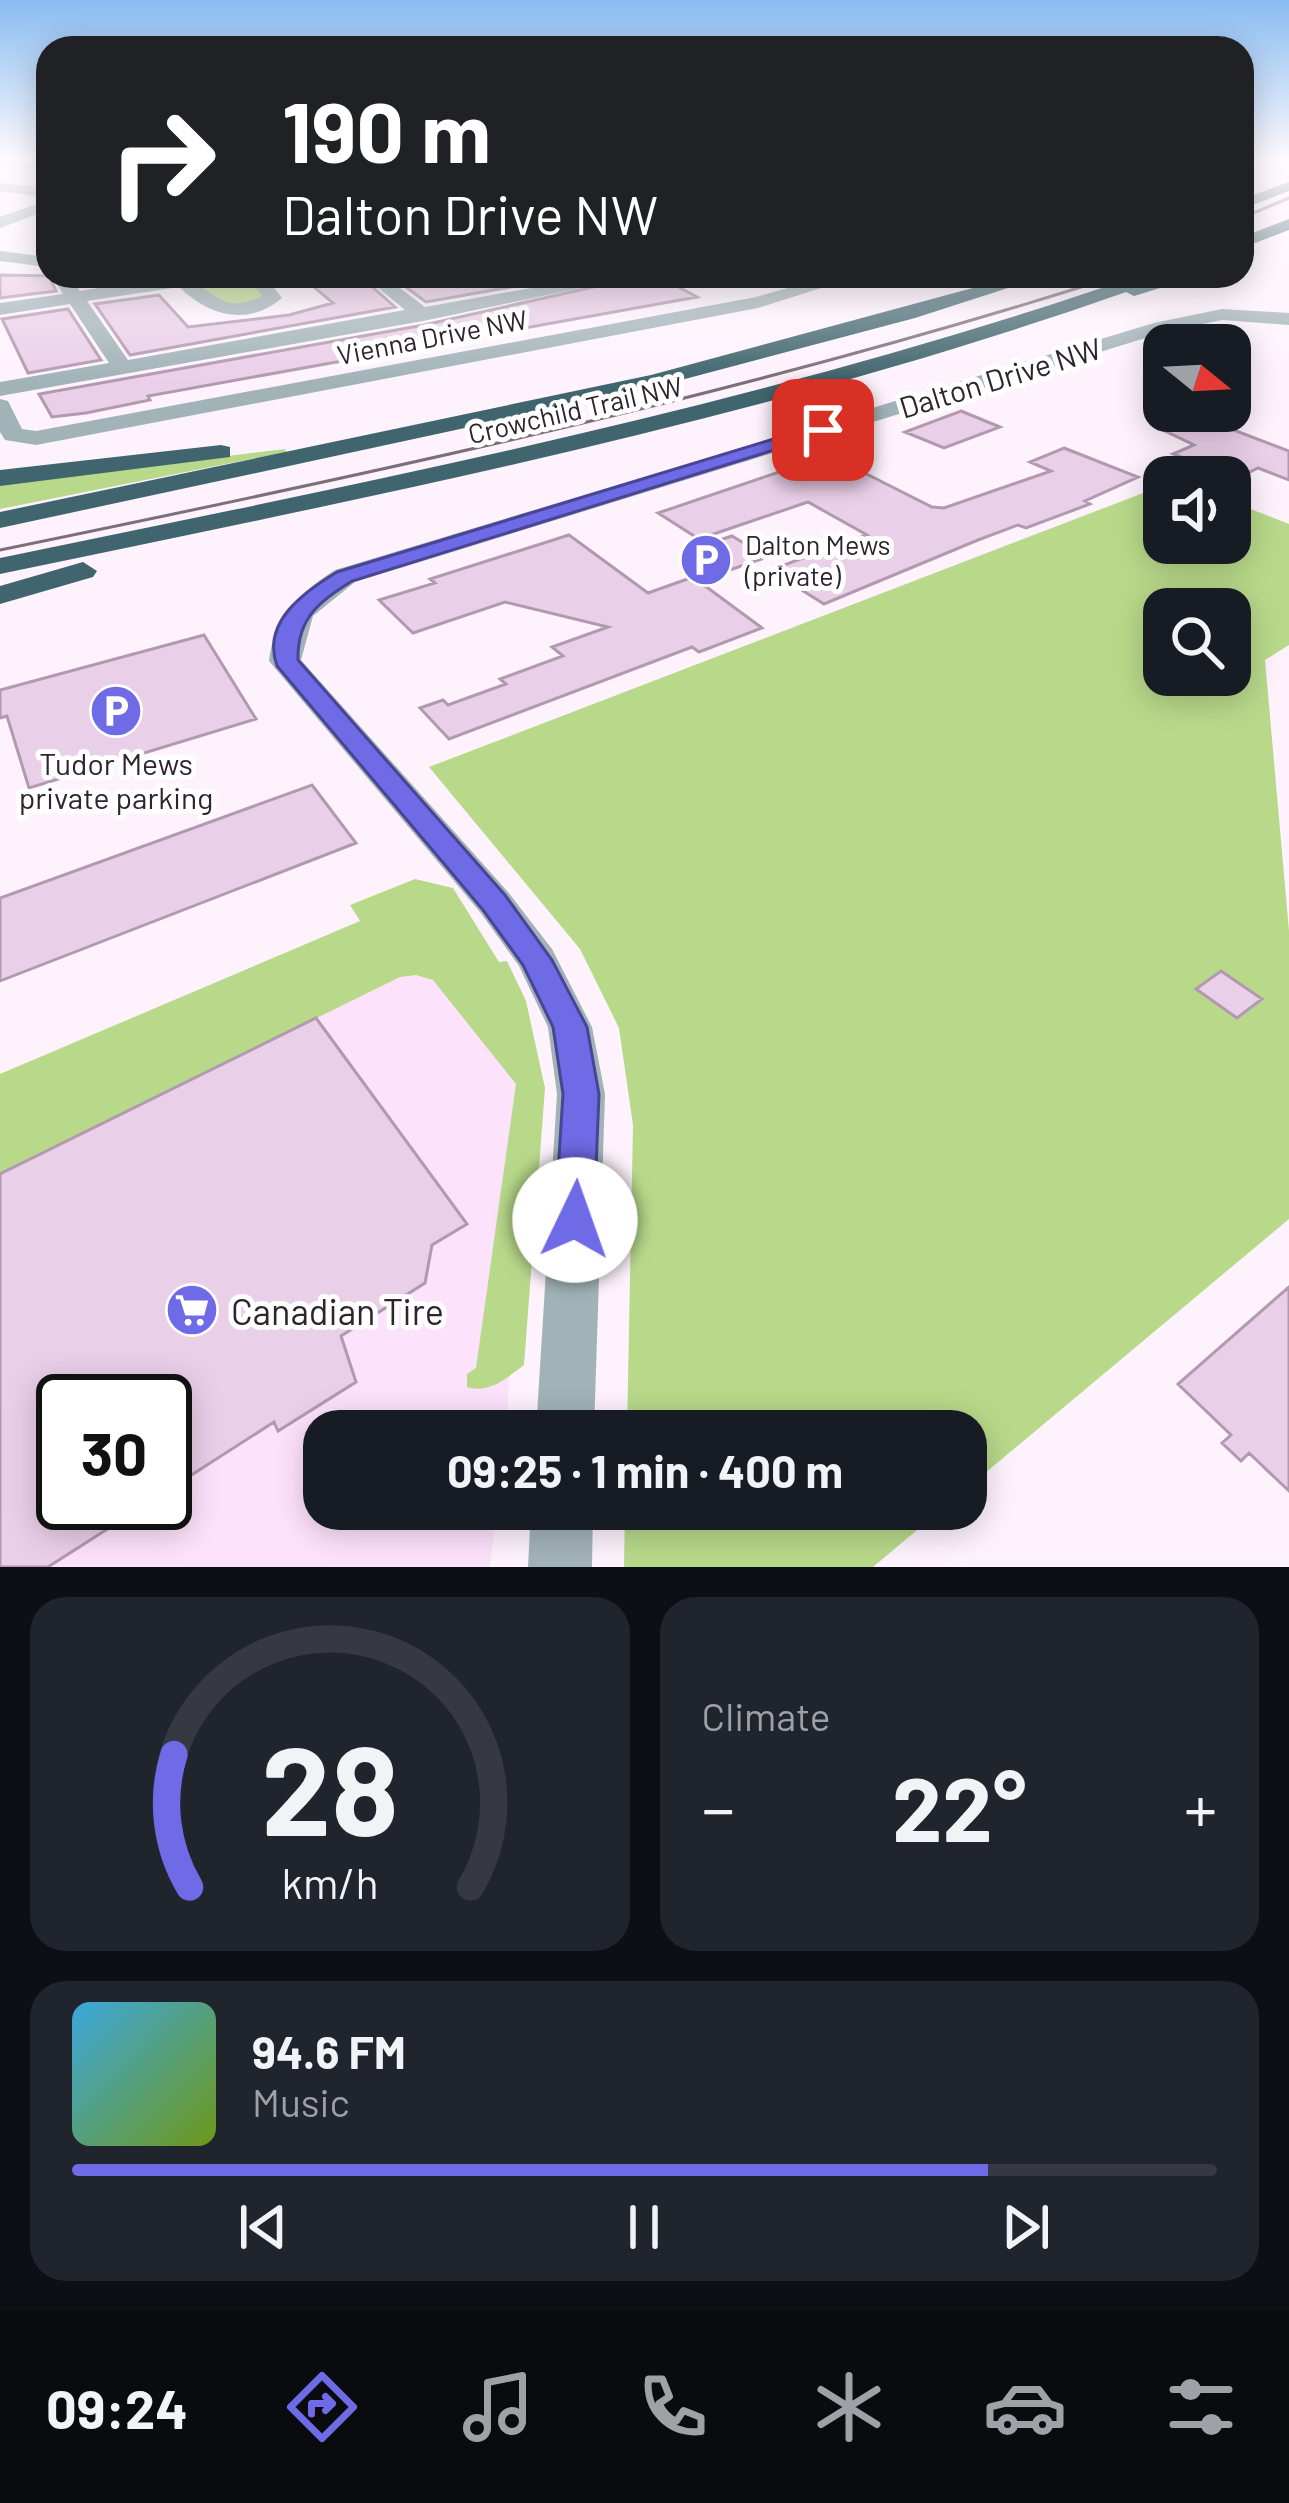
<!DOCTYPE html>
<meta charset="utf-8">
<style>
:root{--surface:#171b24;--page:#20242c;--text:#f1f3f6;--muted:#9ea1a6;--line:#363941;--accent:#6f6ae5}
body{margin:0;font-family:Barlow,sans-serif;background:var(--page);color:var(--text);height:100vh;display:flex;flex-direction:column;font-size:45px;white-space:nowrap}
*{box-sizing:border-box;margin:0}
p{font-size:39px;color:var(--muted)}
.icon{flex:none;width:66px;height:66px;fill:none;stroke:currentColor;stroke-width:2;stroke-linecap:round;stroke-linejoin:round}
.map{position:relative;height:1567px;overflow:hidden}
.side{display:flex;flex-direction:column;gap:30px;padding:30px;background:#0d0f14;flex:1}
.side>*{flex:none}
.guide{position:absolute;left:36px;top:36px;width:1218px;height:252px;border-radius:36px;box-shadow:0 6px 30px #0003;background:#202124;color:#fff;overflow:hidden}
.needle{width:78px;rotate:108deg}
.tools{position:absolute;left:1143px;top:324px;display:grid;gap:24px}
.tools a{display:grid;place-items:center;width:108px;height:108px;border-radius:24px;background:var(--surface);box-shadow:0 6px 30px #0003;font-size:60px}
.speed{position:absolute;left:36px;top:1374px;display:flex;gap:24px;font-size:60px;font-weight:700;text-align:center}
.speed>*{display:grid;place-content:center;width:156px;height:156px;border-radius:50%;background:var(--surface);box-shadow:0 6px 30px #0003;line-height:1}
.speed .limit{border:6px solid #111;border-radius:18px;background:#fff;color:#111}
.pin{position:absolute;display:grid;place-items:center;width:102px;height:102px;color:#fff;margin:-51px;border-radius:24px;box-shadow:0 6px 18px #0006}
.me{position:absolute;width:132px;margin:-66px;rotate:3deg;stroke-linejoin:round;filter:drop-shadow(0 0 9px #0008)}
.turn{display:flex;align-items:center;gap:42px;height:252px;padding:0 48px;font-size:54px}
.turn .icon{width:156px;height:156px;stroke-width:2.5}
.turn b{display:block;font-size:84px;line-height:102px}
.big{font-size:90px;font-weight:700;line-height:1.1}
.side .card{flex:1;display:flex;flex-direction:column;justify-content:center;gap:18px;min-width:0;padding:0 42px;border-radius:36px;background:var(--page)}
.side .dial{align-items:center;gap:0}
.dial svg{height:312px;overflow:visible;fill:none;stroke:var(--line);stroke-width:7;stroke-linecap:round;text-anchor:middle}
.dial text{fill:var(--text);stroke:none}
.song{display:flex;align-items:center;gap:36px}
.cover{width:144px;height:144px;border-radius:18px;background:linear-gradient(135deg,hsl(200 70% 55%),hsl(80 70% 35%))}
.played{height:12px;border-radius:6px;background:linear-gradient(90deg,var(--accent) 80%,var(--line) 80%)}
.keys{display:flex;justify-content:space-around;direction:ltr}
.heat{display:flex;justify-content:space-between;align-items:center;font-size:66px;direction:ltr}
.side .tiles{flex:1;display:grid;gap:30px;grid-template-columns:1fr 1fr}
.card:last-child{grid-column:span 2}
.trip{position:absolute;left:303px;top:1410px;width:684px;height:120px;border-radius:36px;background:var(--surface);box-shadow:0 6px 30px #0003;font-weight:700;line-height:120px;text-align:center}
.tab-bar{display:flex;height:192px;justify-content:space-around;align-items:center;background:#090b0e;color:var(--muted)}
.tab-bar .icon{width:84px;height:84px}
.tab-bar .current{color:var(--accent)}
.tab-bar b{font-size:54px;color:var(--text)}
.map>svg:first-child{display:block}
.built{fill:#fde2fb;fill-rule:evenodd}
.green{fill:#b8d98a;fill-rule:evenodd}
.building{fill:#eacfe8;stroke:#b299b0;stroke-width:3}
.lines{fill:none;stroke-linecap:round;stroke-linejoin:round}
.minor{fill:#a2b3b7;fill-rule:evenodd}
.highway{fill:#41656e;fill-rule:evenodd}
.tram{stroke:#7b707a;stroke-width:3}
.route{fill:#6f6ae5;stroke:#484595;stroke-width:3}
.labels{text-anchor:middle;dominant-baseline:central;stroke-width:10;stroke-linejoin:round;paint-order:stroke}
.far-street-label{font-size:27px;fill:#2e242d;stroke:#fff}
.far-poi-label{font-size:27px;fill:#2e242d;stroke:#fff;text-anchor:start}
.street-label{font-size:30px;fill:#2e242d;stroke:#fff}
.poi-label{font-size:30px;fill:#2e242d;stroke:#fff}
.near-poi-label{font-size:36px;fill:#2e242d;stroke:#fff;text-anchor:start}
</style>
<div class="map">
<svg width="1289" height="1567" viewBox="0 0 1289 1567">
<rect width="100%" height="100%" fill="#fef3fd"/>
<!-- built -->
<path class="built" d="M467 940 529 1076 506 1431H324V1509H497L490 1567H0V1174ZM63 1401H165V1503H63Z"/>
<!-- green -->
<path class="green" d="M190 276H244L264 294C236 317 210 298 190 276Z
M285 449 286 452 0 509V484Z
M1164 485V543H1230V501L1289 524V645L1265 660 1289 931V1219L966 1489V1431H627L633 1125 619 1028 580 949 429 767ZM1164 609H1230V675H1164Z
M415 879 453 888 499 962 507 961 526 1001 545 1088 524 1365C507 1378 489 1394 467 1387V1374L476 1368 516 1084 433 980 416 975 400 977 0 1174V1074L360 921 350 905Z
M625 1509H942L873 1567H624Z"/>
<!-- building -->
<path class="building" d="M0 275 54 276 51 280 56 291 0 298Z
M301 276H360L395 307 130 355 95 304 159 295 188 327 289 315 333 303Z
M391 276H573L426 302Z
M642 276H658L697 297 148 396 150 400 86 413 52 417 39 394 424 325Z
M68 309 101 360 28 373 2 319Z
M961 411 1000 427 944 448 905 432Z
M1194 415 1289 451V480L1258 468 1238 478 1173 454 1194 445 1161 429Z
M1064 448 1138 477 1085 501 1090 504 1026 528 1018 525 978 540 824 604 770 570 867 535 808 502 699 539 658 513 829 455 932 507 944 508 1051 471 1030 462Z
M569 535 648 593 693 577 762 628 699 652 692 647 449 739 420 708 443 700 448 705 506 684 500 679 563 656 552 647 608 627 505 602 413 633 379 600 435 583 430 579Z
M732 536 767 557 721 573 686 551Z
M204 635 256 719 29 788 7 716 0 718V690Z
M312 785 356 843 0 981V898Z
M1221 971 1262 999 1237 1018 1196 989Z
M316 1018 467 1224 432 1245 425 1283 341 1336 356 1382 278 1431 274 1422 165 1492V1401H63V1503H148L48 1567H0V1174Z
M1289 1287V1491L1249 1453 1241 1461 1222 1443 1231 1435 1178 1384Z"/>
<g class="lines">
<!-- minor -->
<path class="minor" d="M0 161 48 163V171L0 165Z
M0 183 48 188V198L0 191Z
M48 200V210L0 228V217Z
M0 251 48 257V267L0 261Z
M170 276C210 276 214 320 262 296L246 276H265L282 298C248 327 209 316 179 287L87 301 128 360 405 310 364 276H384L425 307 599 276H638L423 321 0 396V382L109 363 70 304 0 315V303L63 294 55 281 62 276 70 277 80 291Z
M830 276H859L758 308 36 445 5 440 0 432V399L8 401 22 429 36 431 756 297Z
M1222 309 1289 313V325L1222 320 1168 331 355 582 313 616 301 660 508 892 552 949 592 1027 605 1094 594 1431H536L557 1094 548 1027 519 966 480 912 269 661C274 617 299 593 335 570L1154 323Z
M531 1509H593L592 1567H528Z"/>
<!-- highway -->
<path class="highway" d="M1289 182V191L1242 209V199Z
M1289 219V230L1242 248V237Z
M1017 276H1045L915 318 651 388 0 528V512L651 375Z
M1137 276H1199L1134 296 1126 292C760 421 379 495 0 574V558C383 479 766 404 1137 276Z
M221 445 230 447V457L0 486V470Z
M83 562 97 571 93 577 0 604V586Z"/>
<!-- tram -->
<path class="tram" d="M1242 218 1289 198
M0 550C376 473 750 393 1116 276"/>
</g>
<!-- sky -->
<linearGradient id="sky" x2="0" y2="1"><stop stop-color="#89bcf1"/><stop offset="0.42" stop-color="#fffafe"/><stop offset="1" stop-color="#fffafe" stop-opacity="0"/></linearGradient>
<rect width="1289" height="381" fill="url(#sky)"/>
<!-- route -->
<path class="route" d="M823 424 829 426V433L352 581C319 602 297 618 298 660L505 895 552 960 587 1027 599 1094 594 1220 589 1232 575 1237 561 1232 555 1220 563 1094 553 1027 523 965 483 910 277 666C261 622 304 592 337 572Z"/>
<!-- icons -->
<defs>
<g id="parking-disc" transform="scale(2.7)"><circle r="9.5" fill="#6f6ae5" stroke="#fff"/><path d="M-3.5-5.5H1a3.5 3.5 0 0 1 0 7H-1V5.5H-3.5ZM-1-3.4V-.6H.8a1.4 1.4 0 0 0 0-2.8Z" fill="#fff"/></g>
<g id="supermarket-disc" transform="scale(2.7)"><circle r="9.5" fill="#6f6ae5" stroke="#fff"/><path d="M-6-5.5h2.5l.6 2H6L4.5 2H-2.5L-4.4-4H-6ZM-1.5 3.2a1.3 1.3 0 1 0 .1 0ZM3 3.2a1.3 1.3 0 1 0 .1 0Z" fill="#fff"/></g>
</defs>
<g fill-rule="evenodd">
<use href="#parking-disc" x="706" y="560"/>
<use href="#parking-disc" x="116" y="711"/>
<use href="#supermarket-disc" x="192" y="1310"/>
</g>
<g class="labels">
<!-- far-street labels -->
<g class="far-street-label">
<text transform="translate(432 336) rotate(-11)">Vienna Drive NW</text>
<text transform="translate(575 409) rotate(-13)">Crowchild Trail NW</text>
</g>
<!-- far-poi labels -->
<g class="far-poi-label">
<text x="745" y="544">Dalton Mews<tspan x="745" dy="31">(private)</tspan></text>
</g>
<!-- street labels -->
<g class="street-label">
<text transform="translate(1000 377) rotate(-17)">Dalton Drive NW</text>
</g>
<!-- poi labels -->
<g class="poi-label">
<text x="116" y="763">Tudor Mews<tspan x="116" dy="34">private parking</tspan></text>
</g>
<!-- near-poi labels -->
<g class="near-poi-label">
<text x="231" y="1310">Canadian Tire</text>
</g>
</g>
</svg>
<div class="tools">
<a><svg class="needle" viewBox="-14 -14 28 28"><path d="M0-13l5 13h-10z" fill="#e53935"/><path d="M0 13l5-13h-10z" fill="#9ea1a6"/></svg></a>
<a><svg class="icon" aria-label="sound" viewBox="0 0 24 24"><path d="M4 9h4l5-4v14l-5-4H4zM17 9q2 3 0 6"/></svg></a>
<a><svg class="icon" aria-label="search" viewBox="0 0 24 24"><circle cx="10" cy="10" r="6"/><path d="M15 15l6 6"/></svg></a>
</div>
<div class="speed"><div class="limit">30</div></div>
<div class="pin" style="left:823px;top:430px;background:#d93025"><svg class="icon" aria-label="arrive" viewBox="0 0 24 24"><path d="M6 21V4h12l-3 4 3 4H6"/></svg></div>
<svg class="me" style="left:575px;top:1220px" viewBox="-20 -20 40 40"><circle r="19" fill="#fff"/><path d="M0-13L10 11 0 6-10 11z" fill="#6f6ae5"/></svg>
<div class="trip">09:25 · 1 min · 400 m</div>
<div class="guide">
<div class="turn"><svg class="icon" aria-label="right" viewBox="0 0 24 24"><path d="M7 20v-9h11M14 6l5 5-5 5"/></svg><div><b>190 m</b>Dalton Drive NW</div></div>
</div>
</div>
<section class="side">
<div class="tiles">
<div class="card dial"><svg viewBox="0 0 100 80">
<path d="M14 69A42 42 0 1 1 86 69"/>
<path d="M14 69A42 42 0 0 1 10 35" stroke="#6f6ae5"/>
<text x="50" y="56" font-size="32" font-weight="700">28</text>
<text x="50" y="72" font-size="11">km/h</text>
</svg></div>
<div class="card"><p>Climate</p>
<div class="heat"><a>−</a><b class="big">22°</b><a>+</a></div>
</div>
<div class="card">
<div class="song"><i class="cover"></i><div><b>94.6 FM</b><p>Music</p></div></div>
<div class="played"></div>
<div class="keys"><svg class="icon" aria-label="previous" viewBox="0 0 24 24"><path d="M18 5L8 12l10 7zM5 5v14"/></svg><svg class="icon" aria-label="pause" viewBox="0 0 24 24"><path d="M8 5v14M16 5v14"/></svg><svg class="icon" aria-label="next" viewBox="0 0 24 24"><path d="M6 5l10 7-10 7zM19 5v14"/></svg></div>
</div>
</div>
</section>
<nav class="tab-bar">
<b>09:24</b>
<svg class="icon current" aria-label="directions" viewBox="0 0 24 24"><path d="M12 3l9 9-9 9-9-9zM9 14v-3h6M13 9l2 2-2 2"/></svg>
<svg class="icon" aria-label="music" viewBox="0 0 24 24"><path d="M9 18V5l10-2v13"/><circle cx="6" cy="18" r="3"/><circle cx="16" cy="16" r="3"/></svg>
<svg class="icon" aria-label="phone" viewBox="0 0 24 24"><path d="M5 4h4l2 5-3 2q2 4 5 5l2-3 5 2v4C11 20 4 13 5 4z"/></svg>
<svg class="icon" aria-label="climate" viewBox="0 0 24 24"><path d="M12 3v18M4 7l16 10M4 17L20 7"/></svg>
<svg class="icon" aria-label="car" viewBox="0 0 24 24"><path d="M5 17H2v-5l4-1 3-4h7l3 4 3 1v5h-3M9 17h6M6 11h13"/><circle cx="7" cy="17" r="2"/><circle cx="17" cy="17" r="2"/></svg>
<svg class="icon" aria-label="filters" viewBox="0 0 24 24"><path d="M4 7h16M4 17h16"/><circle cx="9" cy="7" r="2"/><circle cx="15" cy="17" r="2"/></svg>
</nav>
